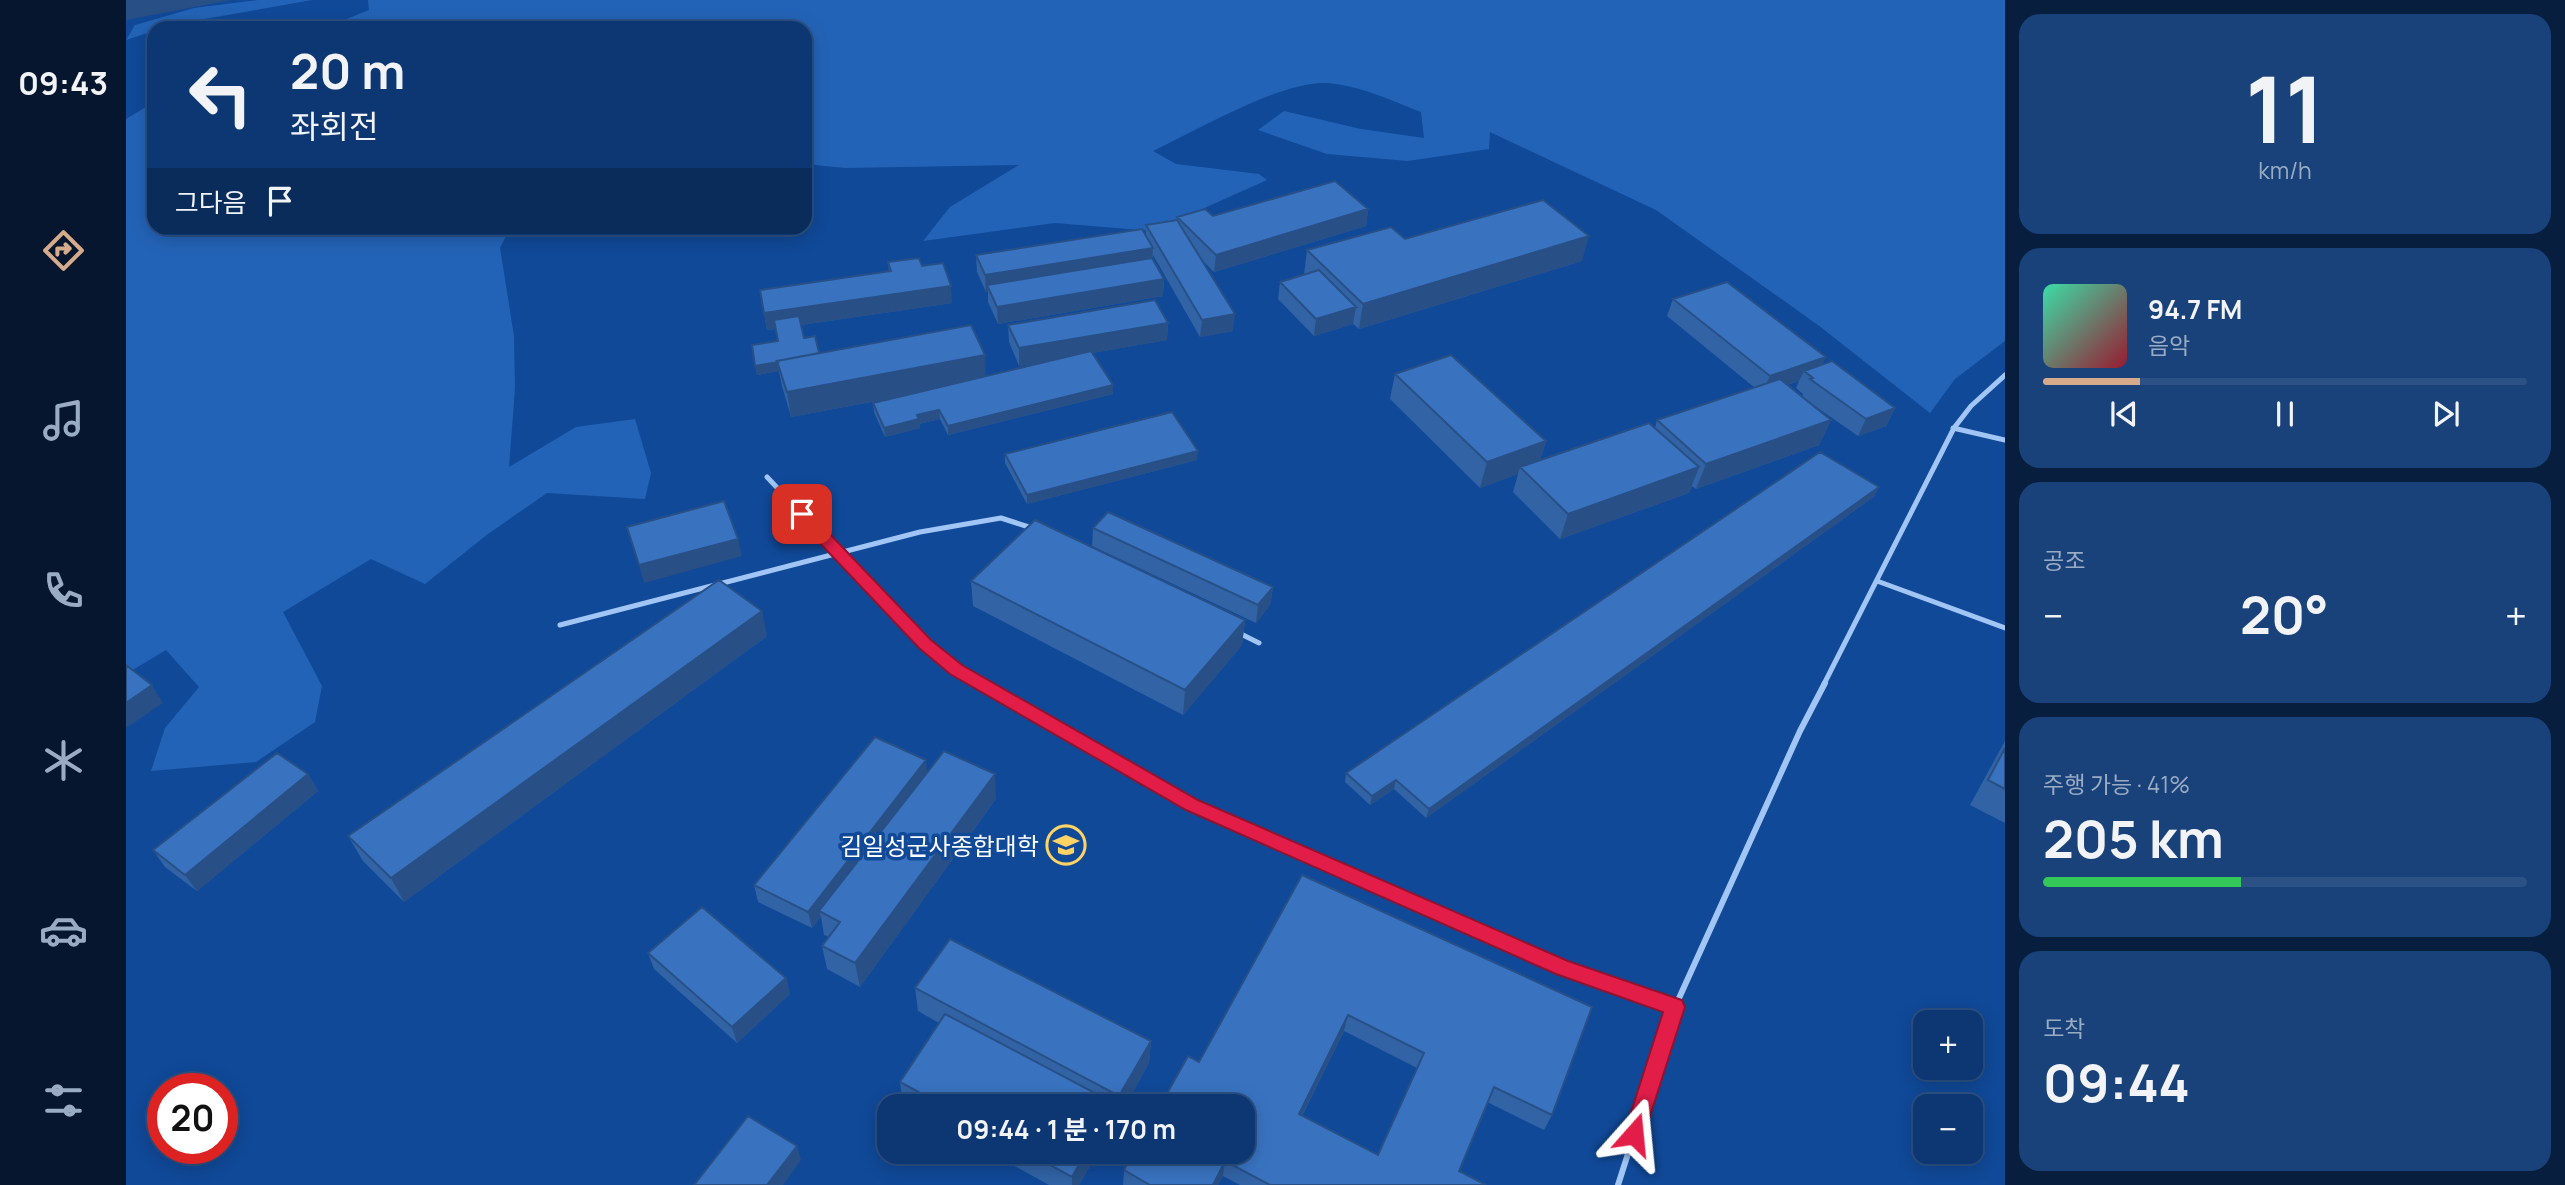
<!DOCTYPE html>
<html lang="ko">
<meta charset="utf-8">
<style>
:root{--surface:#0c3772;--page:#1a427a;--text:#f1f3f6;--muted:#9aacc4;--line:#2c5184;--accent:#d6ab8b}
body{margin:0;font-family:Manrope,"Noto Sans KR",sans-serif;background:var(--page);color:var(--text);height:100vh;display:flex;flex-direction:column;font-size:26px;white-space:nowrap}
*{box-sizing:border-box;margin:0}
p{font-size:23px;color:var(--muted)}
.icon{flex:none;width:38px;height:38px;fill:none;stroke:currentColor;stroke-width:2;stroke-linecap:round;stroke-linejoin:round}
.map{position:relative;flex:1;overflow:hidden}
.details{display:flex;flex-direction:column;gap:14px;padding:14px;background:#071e3f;width:560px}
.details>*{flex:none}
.banner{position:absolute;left:21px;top:21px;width:665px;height:214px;border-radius:21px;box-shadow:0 4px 18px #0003,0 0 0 2px var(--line);background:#0c3772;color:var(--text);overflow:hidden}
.controls{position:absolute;left:1787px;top:1010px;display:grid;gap:14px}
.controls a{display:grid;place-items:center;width:70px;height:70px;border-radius:14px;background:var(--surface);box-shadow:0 4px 18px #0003,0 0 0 2px var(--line);font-size:35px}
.speed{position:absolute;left:21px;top:1073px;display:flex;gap:14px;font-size:35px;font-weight:700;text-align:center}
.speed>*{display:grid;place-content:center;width:91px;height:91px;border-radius:50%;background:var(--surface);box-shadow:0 4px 18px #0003,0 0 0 2px var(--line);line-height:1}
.speed .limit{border:10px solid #d22;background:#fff;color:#111}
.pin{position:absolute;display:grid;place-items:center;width:60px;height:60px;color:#fff;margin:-30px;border-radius:14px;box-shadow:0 4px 10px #0006}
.me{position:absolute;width:77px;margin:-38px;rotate:18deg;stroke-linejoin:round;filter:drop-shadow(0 0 5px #0008)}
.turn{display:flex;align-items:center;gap:24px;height:147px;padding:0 28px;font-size:32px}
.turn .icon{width:91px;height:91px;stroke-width:2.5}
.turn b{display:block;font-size:49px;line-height:60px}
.then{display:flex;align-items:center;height:66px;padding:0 28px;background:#0003;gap:14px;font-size:26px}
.big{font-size:52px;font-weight:700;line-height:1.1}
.details .tile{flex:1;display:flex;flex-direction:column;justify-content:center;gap:10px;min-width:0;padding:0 24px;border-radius:21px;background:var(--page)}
.details .dial{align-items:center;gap:0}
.dial b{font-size:91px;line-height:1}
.song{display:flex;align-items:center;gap:21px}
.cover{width:84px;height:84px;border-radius:10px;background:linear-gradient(135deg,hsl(160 70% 55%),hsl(350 70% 35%))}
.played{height:7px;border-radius:4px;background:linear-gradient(90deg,var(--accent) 20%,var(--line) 20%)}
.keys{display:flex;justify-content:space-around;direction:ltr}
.heat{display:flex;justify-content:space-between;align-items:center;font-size:38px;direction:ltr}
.charge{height:10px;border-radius:5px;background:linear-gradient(90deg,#34c759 41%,var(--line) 0)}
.trip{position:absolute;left:751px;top:1094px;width:378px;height:70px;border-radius:21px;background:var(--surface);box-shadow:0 4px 18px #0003,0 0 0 2px var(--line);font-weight:700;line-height:70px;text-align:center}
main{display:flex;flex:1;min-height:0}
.dock{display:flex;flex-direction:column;width:126px;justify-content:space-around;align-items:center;background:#05162e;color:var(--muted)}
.dock .icon{width:49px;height:49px}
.dock .on{color:var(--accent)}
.dock b{font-size:32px;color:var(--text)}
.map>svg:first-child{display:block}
.green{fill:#2363b7}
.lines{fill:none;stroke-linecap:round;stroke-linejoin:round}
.service-far1{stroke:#a1c5f4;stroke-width:5}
.service{stroke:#a1c5f4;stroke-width:6}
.wall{fill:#3163a5;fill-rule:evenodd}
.shaded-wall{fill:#285086}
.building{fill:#3973c0;stroke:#285086;stroke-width:2;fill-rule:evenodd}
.route{fill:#e11d48;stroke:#92132f;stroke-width:2}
.labels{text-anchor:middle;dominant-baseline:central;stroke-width:7;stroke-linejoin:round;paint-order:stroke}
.poi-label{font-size:24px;fill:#fff;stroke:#104998;text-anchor:end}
</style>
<main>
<nav class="dock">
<b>09:43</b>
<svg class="icon on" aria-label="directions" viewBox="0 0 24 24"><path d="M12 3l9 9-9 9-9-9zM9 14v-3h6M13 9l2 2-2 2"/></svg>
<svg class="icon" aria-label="music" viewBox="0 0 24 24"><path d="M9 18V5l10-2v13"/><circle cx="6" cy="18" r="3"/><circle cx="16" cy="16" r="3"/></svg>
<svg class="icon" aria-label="phone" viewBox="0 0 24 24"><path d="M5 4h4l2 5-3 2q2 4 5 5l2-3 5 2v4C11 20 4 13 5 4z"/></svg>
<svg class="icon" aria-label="climate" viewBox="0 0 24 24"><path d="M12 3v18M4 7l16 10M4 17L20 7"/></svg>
<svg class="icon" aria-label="car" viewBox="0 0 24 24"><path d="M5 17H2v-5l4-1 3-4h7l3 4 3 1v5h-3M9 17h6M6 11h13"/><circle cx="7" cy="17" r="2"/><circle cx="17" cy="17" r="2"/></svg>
<svg class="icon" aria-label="filters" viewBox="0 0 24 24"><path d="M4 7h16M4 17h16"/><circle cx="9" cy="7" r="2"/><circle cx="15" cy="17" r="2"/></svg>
</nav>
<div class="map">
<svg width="1879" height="1185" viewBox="0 0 1879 1185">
<rect width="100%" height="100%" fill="#104998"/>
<!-- green -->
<path class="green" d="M132 0H186L28 28V31L0 40 9 25 68 8Z
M242 0H1879V341L1829 379 1804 413 1692 325 1530 210 1364 132 1363 149 1282 161 1201 154 1132 130 1158 111 1235 129 1298 138 1295 112C1264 100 1231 84 1197 83 1152 83 1069 131 1027 151L1050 164 1133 174 1141 180 1027 231 929 223 797 241 824 207 893 165 719 168 679 164V28H198L243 10Z
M28 102V228H384L374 248 388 336 389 388 383 467 450 427 509 419 525 473 519 499 421 493 362 534 299 584 245 559 157 612 196 686 189 722 130 762 25 771 39 728 73 687 40 650 0 674V119Z"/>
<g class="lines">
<!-- service-far1 -->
<path class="service-far1" d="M1827 428 1879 440
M641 477 799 644 830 670 855 684
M1751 581 1879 628
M434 625 794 532 875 518 909 529
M1111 632 1133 643
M1698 684 1828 428 1845 406 1879 375"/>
<!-- service -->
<path class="service" d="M852 683 1066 805 1437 968 1549 1007
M1492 1185 1549 1007 1674 731 1699 683"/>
</g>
<!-- wall -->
<path class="wall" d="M1242 209 1240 226 1088 272 1073 257 1107 331 1074 337 1027 255V258L1038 279 1037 296 872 324 862 302V292H860L851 272 850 255 1020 235V225L1051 221V217Z
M1279 239 1456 261 1233 329 1227 324 1188 336 1152 299 1154 282 1178 275 1181 250Z
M762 262 796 266 826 303 675 325 678 338 693 353 860 376 935 359 893 366 883 342 882 325 1042 323 1041 340 966 353 987 394 822 435 814 419 793 424 794 428 759 437 748 412 747 403 782 395 665 417 656 386 653 371 631 375 627 354 652 341 649 329 641 330 634 290 763 272Z
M1547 299 1697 364 1769 408 1760 426 1732 436 1676 397 1677 394 1670 388 1673 381 1661 385 1705 420 1693 445 1570 489 1566 486 1563 493 1434 539 1387 492 1392 474 1354 488 1264 399 1269 374 1420 441 1414 460 1529 428 1531 420 1629 388 1541 316Z
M879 454 1071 460 901 504 879 463Z
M1749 496 1300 818 1268 789 1244 805 1219 782 1220 773Z
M967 528 1147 587 1144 605 1130 623 966 546Z
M845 581 1119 620 1116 645 1057 715 847 606Z
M641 636 278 902 237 861 222 836Z
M1879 741V823L1844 805Z
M802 772 870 799 734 987 701 969 696 946 703 937 698 935 695 917 686 928 632 902 628 885Z
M182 774 192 791 71 891 39 867 27 850Z
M1176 875 1426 1115 1418 1130 1361 1102 1333 1171 1360 1185H1114L1097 1176 1092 1185H997L998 1170 1073 1062ZM1218 1031 1291 1068 1252 1155 1176 1116Z
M522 953 660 978 664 994 611 1043 528 969Z
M789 988 1025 1041 1023 1063 999 1106H781L777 1104 774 1082 813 1023 792 1011Z
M863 1152H972L953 1185H923Z"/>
<!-- shaded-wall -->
<path class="shaded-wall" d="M0 0H105L0 20Z
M1242 209 1240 226 1088 272 1090 255Z
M1463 236 1456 261 1233 329 1237 304Z
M1027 248 1026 265 861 285 862 292H860L859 275Z
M1038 279 1037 296 872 324 871 307Z
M825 286 826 303 641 330 638 313Z
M1230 307 1227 324 1188 336 1190 319Z
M1109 314 1107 331 1074 337 1076 320Z
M1042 323 1041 340 893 366V348Z
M859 355 860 380 665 417 661 392Z
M1700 357 1692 375 1678 371 1673 381 1636 393 1644 376Z
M652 362 653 371 631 375 629 366Z
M987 385V394L822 435V426Z
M1769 408 1760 426 1732 436 1740 419Z
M813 410 814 419 793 424 794 428 759 437 758 428 791 415Z
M1705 420 1693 445 1570 489 1580 464Z
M1420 441 1412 466 1394 467 1392 474 1354 488 1361 462Z
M1072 451 1071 460 901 504V495Z
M1573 467 1563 493 1434 539 1442 514Z
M1753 487 1749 496 1300 818 1303 809Z
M612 539 616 556 518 583 513 565Z
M1147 587 1144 605 1130 623 1132 605Z
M636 611 641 636 278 902 265 878Z
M1119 620 1116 645 1057 715 1059 690Z
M26 685 37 703 0 728V703Z
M800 760 802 777 693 911 695 917 686 928 682 912Z
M182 774 192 791 71 891 59 875Z
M869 774 870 799 734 987 729 963Z
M1270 780 1268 789 1244 805 1246 796Z
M660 978 664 994 611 1043 606 1027Z
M1222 1015 1218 1031 1169 1129 1173 1114Z
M1025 1041 1023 1063 999 1106H993V1096Z
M671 1146 675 1160 657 1185H641Z
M960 1152H972L953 1185H946V1177Z
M1099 1161 1097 1176 1092 1185H1087Z"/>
<!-- building -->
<path class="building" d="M1209 181 1242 209 1090 255 1051 217 1079 209 1087 216Z
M1417 200 1463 236 1237 304 1181 250 1265 227 1279 239Z
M1051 220 1109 314 1076 320 1020 225Z
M1016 229 1027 248 859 275 850 255Z
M793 258 796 266 817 263 825 286 638 313 634 290 765 271 762 262Z
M1026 258 1038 279 871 307 861 285Z
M1193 270 1230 307 1190 319 1154 282Z
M1601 282 1700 357 1644 376 1547 299Z
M1029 300 1042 323 893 348 882 325Z
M673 316 678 338 689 336 693 353 651 361 652 362 629 366 626 345 652 341 648 320Z
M845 325 859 355 661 392 651 361Z
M965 351 987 385 822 426 813 410 791 415 793 419 758 428 747 403Z
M1325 355 1420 441 1361 462 1269 374Z
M1706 361 1769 408 1740 419 1684 379 1687 378 1678 371Z
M1654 379 1705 420 1580 464 1531 420Z
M1046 412 1072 451 901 495 879 454Z
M1523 423 1573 467 1442 514 1394 467Z
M1694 452 1753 487 1303 809 1270 780 1246 796 1220 773Z
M598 501 612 539 513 565 501 527Z
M982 512 1147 587 1132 605 967 528Z
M909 520 1119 620 1059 690 845 581Z
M593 580 636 611 265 878 222 836Z
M0 665 26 685 0 703Z
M749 737 800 760 682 912 628 885Z
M1879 748V789L1862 780Z
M818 751 869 774 729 963 696 946 714 922 693 911Z
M151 753 182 774 59 875 27 850Z
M1176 875 1466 1007 1426 1115 1368 1087 1333 1171 1360 1185H1144L1099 1161 1087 1185H1024L998 1170 1008 1152H1116V1106H1034L1062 1056 1073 1062ZM1222 1015 1298 1053 1252 1155 1173 1114Z
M576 907 660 978 606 1027 522 953Z
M824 939 1025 1041 993 1096 789 988Z
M819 1014 988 1103 986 1106H818L774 1082Z
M622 1116 671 1146 641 1185H568Z
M900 1152H960L946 1177Z"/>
<!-- route -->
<path class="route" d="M676 509 681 510 805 640 836 665 1072 800 1442 961 1556 1000 1559 1007 1516 1141 1508 1144 1501 1141 1498 1134 1537 1012 1430 974 1060 810 824 674 793 648 670 518 668 514 670 510Z"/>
<!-- icons -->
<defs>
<g id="university-ring" transform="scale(2.0125)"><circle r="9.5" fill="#104998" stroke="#ffd464" stroke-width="1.5"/><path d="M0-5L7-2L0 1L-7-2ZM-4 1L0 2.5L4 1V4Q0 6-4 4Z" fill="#ffd464"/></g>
</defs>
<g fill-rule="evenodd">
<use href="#university-ring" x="940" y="845"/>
</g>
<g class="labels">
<!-- poi labels -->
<g class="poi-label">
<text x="913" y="845">김일성군사종합대학</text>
</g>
</g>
</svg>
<div class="controls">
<a>+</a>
<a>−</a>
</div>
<div class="speed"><div class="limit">20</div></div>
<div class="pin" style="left:676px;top:514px;background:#d93025"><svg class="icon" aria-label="arrive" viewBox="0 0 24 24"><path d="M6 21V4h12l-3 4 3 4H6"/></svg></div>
<svg class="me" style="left:1508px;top:1134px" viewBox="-20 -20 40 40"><path d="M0-17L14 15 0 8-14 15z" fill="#e11d48" stroke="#fff" stroke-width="4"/></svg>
<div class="trip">09:44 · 1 분 · 170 m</div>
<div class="banner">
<div class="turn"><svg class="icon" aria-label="left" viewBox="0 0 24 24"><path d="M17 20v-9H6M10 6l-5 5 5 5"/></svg><div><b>20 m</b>좌회전</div></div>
<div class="then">그다음<svg class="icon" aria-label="arrive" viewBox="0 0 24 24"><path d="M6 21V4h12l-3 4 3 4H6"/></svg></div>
</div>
</div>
<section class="details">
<div class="tile dial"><b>11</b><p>km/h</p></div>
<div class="tile">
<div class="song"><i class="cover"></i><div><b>94.7 FM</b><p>음악</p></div></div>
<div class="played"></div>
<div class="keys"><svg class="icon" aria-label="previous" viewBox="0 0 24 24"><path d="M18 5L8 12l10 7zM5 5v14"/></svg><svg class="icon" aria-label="pause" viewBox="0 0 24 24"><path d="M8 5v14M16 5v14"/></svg><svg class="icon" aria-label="next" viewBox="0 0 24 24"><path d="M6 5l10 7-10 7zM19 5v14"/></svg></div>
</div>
<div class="tile"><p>공조</p>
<div class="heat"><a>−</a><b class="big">20°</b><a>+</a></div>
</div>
<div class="tile"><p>주행 가능 · 41%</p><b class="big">205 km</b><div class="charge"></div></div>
<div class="tile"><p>도착</p><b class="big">09:44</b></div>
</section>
</main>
